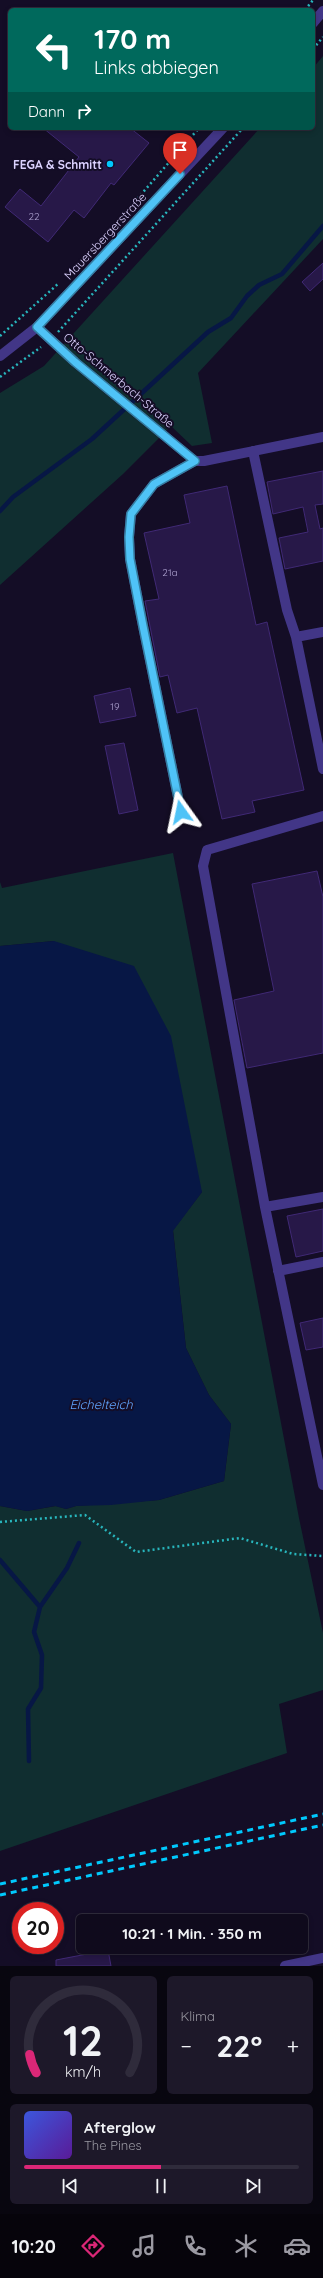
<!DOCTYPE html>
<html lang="de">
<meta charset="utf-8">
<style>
:root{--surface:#0f0a1c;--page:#1d1829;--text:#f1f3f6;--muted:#9b9aa3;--line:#2f2b3b;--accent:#db2777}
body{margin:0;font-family:Quicksand,sans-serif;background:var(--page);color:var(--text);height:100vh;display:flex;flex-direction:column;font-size:15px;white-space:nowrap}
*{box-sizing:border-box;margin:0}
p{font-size:13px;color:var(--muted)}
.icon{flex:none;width:22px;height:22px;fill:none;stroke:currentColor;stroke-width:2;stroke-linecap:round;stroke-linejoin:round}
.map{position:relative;height:1966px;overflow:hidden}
.panel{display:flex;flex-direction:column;gap:10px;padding:10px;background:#08060f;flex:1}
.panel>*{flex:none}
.hud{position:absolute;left:8px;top:8px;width:307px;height:122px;border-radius:6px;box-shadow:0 2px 6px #0003,0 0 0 1px var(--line);background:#00695c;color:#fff;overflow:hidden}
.speed{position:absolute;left:12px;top:1902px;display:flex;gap:8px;font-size:20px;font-weight:700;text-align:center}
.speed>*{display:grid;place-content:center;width:52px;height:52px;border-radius:50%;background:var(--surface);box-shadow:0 2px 6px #0003,0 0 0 1px var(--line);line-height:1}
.speed .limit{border:6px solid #d22;background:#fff;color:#111}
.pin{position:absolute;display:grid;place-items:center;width:34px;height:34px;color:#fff;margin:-41px -17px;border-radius:50% 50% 50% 0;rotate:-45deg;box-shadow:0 0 4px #0007}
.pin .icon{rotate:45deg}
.me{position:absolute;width:44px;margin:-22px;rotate:348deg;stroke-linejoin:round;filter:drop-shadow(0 0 3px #0008)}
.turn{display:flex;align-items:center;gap:14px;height:84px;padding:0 20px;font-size:18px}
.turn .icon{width:52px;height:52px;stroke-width:2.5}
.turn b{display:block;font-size:28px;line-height:34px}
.then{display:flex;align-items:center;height:38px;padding:0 20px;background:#0003;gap:8px;font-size:15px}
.big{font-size:30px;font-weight:800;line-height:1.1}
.panel .widget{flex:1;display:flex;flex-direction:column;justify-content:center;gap:6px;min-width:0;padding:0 14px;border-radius:6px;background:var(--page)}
.panel .dial{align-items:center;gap:0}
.dial svg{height:104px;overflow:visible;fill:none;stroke:var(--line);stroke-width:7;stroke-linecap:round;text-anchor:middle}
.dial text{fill:var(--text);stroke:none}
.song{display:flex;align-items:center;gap:12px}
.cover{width:48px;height:48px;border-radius:6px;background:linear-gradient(135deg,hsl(230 70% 55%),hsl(270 70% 35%))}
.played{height:4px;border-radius:2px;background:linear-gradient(90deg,var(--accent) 50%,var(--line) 50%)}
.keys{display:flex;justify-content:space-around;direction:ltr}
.heat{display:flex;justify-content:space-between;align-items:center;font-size:22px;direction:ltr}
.panel .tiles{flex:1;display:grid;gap:10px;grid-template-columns:1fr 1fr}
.widget:last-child{grid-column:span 2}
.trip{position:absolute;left:76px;top:1914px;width:232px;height:40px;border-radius:6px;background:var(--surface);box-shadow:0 2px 6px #0003,0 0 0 1px var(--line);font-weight:800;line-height:40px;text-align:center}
.dock{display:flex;height:64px;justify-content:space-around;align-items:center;background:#06040b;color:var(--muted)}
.dock .icon{width:28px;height:28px}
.dock .on{color:var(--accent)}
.dock b{font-size:18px;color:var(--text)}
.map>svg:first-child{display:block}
.green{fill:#102e30}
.water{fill:#071745}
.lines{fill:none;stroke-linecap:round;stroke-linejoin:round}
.stream{stroke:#071745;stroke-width:4.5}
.building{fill:#271848;stroke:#402975}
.path{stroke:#28b6bd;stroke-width:2.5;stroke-dasharray:2 3;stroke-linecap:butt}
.minor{stroke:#423687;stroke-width:10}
.rail{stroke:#00c9fd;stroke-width:3;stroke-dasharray:6 5;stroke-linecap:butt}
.route-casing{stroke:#337fa1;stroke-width:10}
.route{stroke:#4fc3f7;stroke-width:7}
.poi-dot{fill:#00c9fd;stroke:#140d26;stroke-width:1.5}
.labels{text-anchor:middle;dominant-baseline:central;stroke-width:4;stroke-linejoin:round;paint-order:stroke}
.number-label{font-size:10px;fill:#afa4d1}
.poi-label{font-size:12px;font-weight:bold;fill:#dcd2ff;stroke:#140d26;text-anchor:end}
.street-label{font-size:12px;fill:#dcd2ff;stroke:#140d26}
.water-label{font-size:13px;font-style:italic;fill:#60a4ff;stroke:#140d26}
</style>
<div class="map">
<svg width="323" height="1966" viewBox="0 0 323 1966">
<rect width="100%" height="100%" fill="#140d26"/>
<!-- green -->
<path class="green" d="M323 56V239L198 373 212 443 192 446 171 426 123 474 0 585V393L44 366 260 128H313V68Z
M173 853 299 1518 323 1633V1690L279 1704 287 1753 0 1851V1506L27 1511 56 1506 66 1509 76 1506 159 1500 224 1481 231 1424 209 1395 186 1348 173 1230 202 1192 54 941 0 946V882L2 888Z"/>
<!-- water -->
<path class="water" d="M54 941 134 966 171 1036 202 1192 173 1231 186 1348 209 1395 231 1424 224 1481 159 1500 111 1505 76 1506 66 1509 55 1506 27 1511 0 1506V946Z"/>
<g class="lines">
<!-- stream -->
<path class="stream" d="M0 511 13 497 92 439 208 332 231 318 247 296 259 285 282 274 323 226
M0 1560 40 1607
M29 1761 28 1709 41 1688 42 1655 34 1632 40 1607 67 1568 79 1543"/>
</g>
<!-- building -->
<path class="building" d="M43 128H130L149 143 114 185 111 183 84 218 74 210 48 242 5 207 20 189 41 206 79 157Z
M323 263V279L310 291 302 282Z
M323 471V504L315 505 320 529 323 528V561L285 569 279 538 308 532 303 507 273 514 267 482Z
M227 486 256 625 267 622 304 790 252 801 255 812 222 819 197 708 177 713 168 675 160 677 145 601 159 599 144 533 190 523 184 495Z
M130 688 136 716 100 723 94 696Z
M124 743 138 810 119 814 105 746Z
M317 871 323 897V1053L247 1068 234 1000 274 991 252 884Z
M323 1209V1251L296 1257 287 1216Z
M323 1318V1347L306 1350 300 1323Z
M108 1950 111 1966H56V1960Z"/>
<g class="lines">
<!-- path -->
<path class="path" d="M305 10 313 0
M313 49 323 37
M124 214 199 128
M58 332 243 128
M0 336 59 283
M0 377 41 347
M0 1522 85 1515 136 1552 240 1538 293 1554 323 1556"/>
<!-- minor -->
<path class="minor" d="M313 23 323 11
M37 327 75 362 195 461H204L323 437
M0 356 37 327 223 128
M253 451 287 610 296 637
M323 632 296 637 323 769
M181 812 143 626 130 559 129 537 131 514 154 484 195 461
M323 816 207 850 203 866 265 1207 323 1485
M265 1207 323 1197
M278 1271 323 1262
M285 1966 323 1958"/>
<!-- rail -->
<path class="rail" d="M0 1884 323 1814
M0 1895 323 1825"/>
</g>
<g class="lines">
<!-- route casing -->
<g class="route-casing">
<path id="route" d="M180 174 37 327 75 362 195 461 154 484 131 514 129 537 130 559 143 626 181 812"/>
</g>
<!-- route -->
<use href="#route" class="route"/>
</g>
<!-- markers -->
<circle class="poi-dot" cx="110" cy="164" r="4"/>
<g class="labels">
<!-- number labels -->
<g class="number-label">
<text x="34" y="216">22</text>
<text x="170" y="572">21a</text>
<text x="115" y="706">19</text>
</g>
<!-- poi labels -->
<g class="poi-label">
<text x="102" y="164">FEGA &amp; Schmitt</text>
</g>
<!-- street labels -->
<g class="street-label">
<text transform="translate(105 236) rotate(-47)">Mauersbergerstraße</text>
<text transform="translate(119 380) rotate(40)">Otto-Schmerbach-Straße</text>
</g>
<!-- water labels -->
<g class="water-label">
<text x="101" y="1404">Eichelteich</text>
</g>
</g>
</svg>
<div class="speed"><div class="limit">20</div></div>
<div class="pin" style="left:180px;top:174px;background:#d93025"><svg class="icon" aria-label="arrive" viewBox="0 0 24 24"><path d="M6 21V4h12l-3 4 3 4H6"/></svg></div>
<svg class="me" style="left:181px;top:812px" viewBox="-20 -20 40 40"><path d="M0-17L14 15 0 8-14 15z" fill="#4fc3f7" stroke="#fff" stroke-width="4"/></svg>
<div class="trip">10:21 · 1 Min. · 350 m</div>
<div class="hud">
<div class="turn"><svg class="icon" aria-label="left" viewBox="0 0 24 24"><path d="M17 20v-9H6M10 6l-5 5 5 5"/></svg><div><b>170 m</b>Links abbiegen</div></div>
<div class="then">Dann<svg class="icon" aria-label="right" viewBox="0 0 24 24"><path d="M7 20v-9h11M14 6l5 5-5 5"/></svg></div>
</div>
</div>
<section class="panel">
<div class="tiles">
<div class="widget dial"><svg viewBox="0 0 100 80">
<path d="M14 69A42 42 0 1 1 86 69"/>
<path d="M14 69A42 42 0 0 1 9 55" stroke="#db2777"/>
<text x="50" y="56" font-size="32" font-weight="700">12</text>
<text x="50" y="72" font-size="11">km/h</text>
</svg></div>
<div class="widget"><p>Klima</p>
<div class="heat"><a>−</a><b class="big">22°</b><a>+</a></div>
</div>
<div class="widget">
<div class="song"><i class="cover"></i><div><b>Afterglow</b><p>The Pines</p></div></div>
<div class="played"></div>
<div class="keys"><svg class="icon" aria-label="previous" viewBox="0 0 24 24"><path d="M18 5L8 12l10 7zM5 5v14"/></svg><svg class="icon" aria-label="pause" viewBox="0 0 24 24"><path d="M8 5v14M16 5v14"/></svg><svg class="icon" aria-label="next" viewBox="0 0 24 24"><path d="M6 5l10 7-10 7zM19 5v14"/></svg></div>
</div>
</div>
</section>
<nav class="dock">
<b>10:20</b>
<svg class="icon on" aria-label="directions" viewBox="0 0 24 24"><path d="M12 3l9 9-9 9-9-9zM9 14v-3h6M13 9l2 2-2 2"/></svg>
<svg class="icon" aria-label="music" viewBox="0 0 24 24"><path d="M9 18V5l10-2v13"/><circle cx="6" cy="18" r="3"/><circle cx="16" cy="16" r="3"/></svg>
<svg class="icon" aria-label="phone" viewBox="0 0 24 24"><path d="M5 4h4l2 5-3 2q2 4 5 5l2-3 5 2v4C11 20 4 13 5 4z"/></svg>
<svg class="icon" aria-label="climate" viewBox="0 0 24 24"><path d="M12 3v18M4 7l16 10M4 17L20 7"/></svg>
<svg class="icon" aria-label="car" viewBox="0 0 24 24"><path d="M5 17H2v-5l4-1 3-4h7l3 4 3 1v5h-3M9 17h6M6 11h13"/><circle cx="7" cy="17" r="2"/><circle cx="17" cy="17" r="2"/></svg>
</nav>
